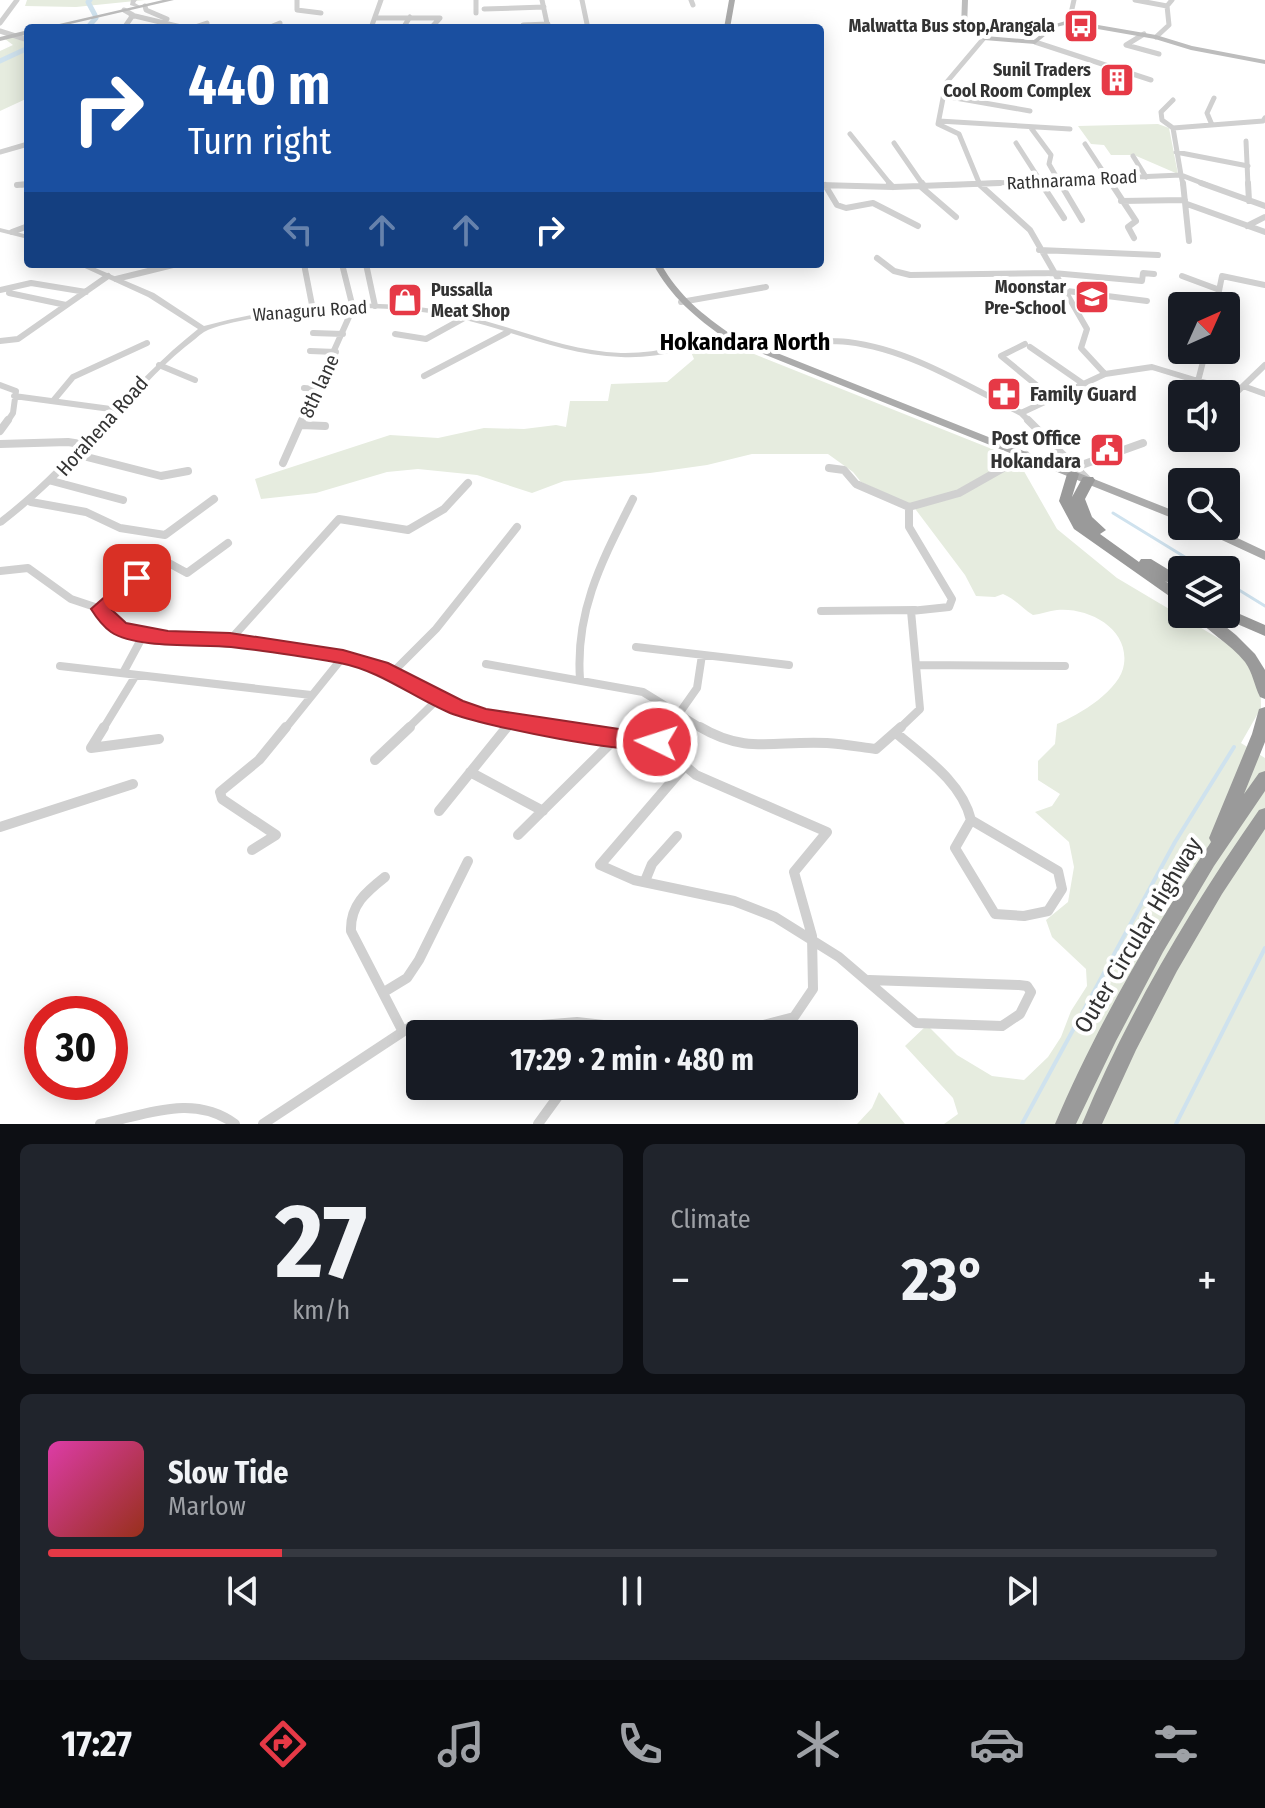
<!DOCTYPE html>
<meta charset="utf-8">
<style>
:root{--surface:#171b24;--page:#20242c;--text:#f1f3f6;--muted:#9ea1a6;--line:#363941;--accent:#e63946}
body{margin:0;font-family:"Fira Sans Condensed",sans-serif;background:var(--page);color:var(--text);height:100vh;display:flex;flex-direction:column;font-size:30px;white-space:nowrap}
*{box-sizing:border-box;margin:0}
p{font-size:26px;color:var(--muted)}
.icon{flex:none;width:44px;height:44px;fill:none;stroke:currentColor;stroke-width:2;stroke-linecap:round;stroke-linejoin:round}
.map{position:relative;height:1124px;overflow:hidden}
.drawer{display:flex;flex-direction:column;gap:20px;padding:20px;background:#0d0f14;flex:1}
.drawer>*{flex:none}
.banner{position:absolute;left:24px;top:24px;width:800px;height:244px;border-radius:8px;box-shadow:0 4px 20px #0003;background:#1a4fa0;color:#fff;overflow:hidden}
.needle{width:52px;rotate:45deg}
.buttons{position:absolute;left:1168px;top:292px;display:grid;gap:16px}
.buttons a{display:grid;place-items:center;width:72px;height:72px;border-radius:8px;background:var(--surface);box-shadow:0 4px 20px #0003;font-size:40px}
.speed{position:absolute;left:24px;top:996px;display:flex;gap:16px;font-size:40px;font-weight:700;text-align:center}
.speed>*{display:grid;place-content:center;width:104px;height:104px;border-radius:50%;background:var(--surface);box-shadow:0 4px 20px #0003;line-height:1}
.speed .limit{border:12px solid #d22;background:#fff;color:#111}
.pin{position:absolute;display:grid;place-items:center;width:68px;height:68px;color:#fff;margin:-34px;border-radius:16px;box-shadow:0 4px 12px #0006}
.me{position:absolute;width:88px;margin:-44px;rotate:274deg;stroke-linejoin:round;filter:drop-shadow(0 0 6px #0008)}
.turn{display:flex;align-items:center;gap:28px;height:168px;padding:0 32px;font-size:36px}
.turn .icon{width:104px;height:104px;stroke-width:2.5}
.turn b{display:block;font-size:56px;line-height:68px}
.lanes{display:flex;align-items:center;height:76px;padding:0 32px;background:#0003;justify-content:center;gap:40px;direction:ltr}
.lanes .off{opacity:.35}
.big{font-size:60px;font-weight:700;line-height:1.1}
.drawer .widget{flex:1;display:flex;flex-direction:column;justify-content:center;gap:12px;min-width:0;padding:0 28px;border-radius:12px;background:var(--page)}
.drawer .dial{align-items:center;gap:0}
.dial b{font-size:104px;line-height:1}
.song{display:flex;align-items:center;gap:24px}
.cover{width:96px;height:96px;border-radius:12px;background:linear-gradient(135deg,hsl(320 70% 55%),hsl(10 70% 35%))}
.played{height:8px;border-radius:4px;background:linear-gradient(90deg,var(--accent) 20%,var(--line) 20%)}
.keys{display:flex;justify-content:space-around;direction:ltr}
.heat{display:flex;justify-content:space-between;align-items:center;font-size:44px;direction:ltr}
.drawer .tiles{flex:1;display:grid;gap:20px;grid-template-columns:1fr 1fr}
.widget:last-child{grid-column:span 2}
.trip{position:absolute;left:406px;top:1020px;width:452px;height:80px;border-radius:8px;background:var(--surface);box-shadow:0 4px 20px #0003;font-weight:700;line-height:80px;text-align:center}
.dock{display:flex;height:128px;justify-content:space-around;align-items:center;background:#090b0e;color:var(--muted)}
.dock .icon{width:56px;height:56px}
.dock .active{color:var(--accent)}
.dock b{font-size:36px;color:var(--text)}
.map>svg:first-child{display:block}
.green{fill:#e6ecdf}
.lines{fill:none;stroke-linecap:round;stroke-linejoin:round}
.stream-far1{stroke:#cfe2ee;stroke-width:3}
.stream{stroke:#cfe2ee;stroke-width:4}
.canal{stroke:#cfe2ee;stroke-width:5}
.minor-far3{stroke:#d0d0d0;stroke-width:5}
.minor-far2{stroke:#d0d0d0;stroke-width:6}
.minor-far1{stroke:#d0d0d0;stroke-width:8}
.minor{stroke:#d0d0d0;stroke-width:10}
.tertiary{fill:#d0d0d0;fill-rule:evenodd}
.secondary{fill:#bdbdbd;fill-rule:evenodd}
.primary{fill:#ababab;fill-rule:evenodd}
.motorway{fill:#9a9a9a;fill-rule:evenodd}
.route{fill:#e63946;stroke:#96252e;stroke-width:2}
.labels{text-anchor:middle;dominant-baseline:central;stroke-width:8;stroke-linejoin:round;paint-order:stroke}
.far-poi-label{font-size:18px;font-weight:bold;fill:#333;stroke:#fff;text-anchor:end}
.far-street-label{font-size:18px;fill:#333;stroke:#fff}
.street-label{font-size:20px;fill:#333;stroke:#fff}
.poi-label{font-size:20px;font-weight:bold;fill:#333;stroke:#fff;text-anchor:start}
.quarter-label{font-size:24px;font-weight:bold;fill:#000;stroke:#fff}
.near-street-label{font-size:24px;fill:#333;stroke:#fff}
</style>
<div class="map">
<svg width="1265" height="1124" viewBox="0 0 1265 1124">
<rect width="100%" height="100%" fill="#fff"/>
<!-- green -->
<path class="green" d="M27 0H145L76 7 25 6Z
M28 33V98L0 111V51L13 45 5 39Z
M1158 124 1169 128 1178 174 1134 155H1111L1104 145 1091 144 1078 126Z
M724 342 1017 459 1057 529 1117 578 1260 663 1261 708 1241 743 1265 758V1124H944L958 1114 953 1098 905 1046 927 1025 957 1055 992 1076 1024 1080 1048 1057 1061 1037 1071 1011 1087 986 1086 969 1052 937 1046 920 1068 902 1074 867 1069 842 1035 812 1052 806 1060 794 1038 780V761L1055 744 1057 724C1079 715 1121 690 1124 664 1129 628 1088 607 1057 610 1049 611 1041 614 1033 615 1021 608 1017 600 1003 594L995 597 976 596 965 575 913 506 861 482 853 472 828 454H752L707 465 650 473 564 481 532 493 477 475 418 469 387 472 316 493 261 499 255 479 390 435 438 438 484 428 524 429 556 425 566 427 570 401H608L611 384 667 382 694 359 691 352Z
M879 1092 905 1124H857L872 1108Z"/>
<g class="lines">
<!-- stream-far1 -->
<path class="stream-far1" d="M1113 513 1206 570
M1226 582 1265 606"/>
<!-- stream -->
<path class="stream" d="M1022 1124 1175 842 1234 747
M1176 1124 1265 948"/>
<!-- canal -->
<path class="canal" d="M90 0 88 2 95 15
M87 28 96 18
M0 61 28 48"/>
<!-- minor-far3 -->
<path class="minor-far3" d="M297 0V10L321 13
M476 0V13
M542 0 548 28
M582 0 587 24
M691 0 693 5
M1135 0 1167 6
M145 6 146 10 167 19
M484 9 544 7
M124 10 133 15 124 28
M131 15 185 28
M377 18H440L431 28
M1069 22 1074 0
M0 23 17 0
M523 25 548 24
M192 28 207 23
M268 28 280 23
M371 28 381 0
M403 28 410 17
M0 31 28 40
M1144 34 1126 45 1159 54
M1156 37 1169 25 1167 6 1172 0
M1035 42 1151 80
M944 96 1030 111
M1173 100 1161 112 1162 120 1173 128
M939 121 1070 129
M1212 125 1207 113 1214 98
M1031 128 1051 155 1049 164 1061 185
M850 134 891 185
M1246 141 1248 185
M894 143 923 185
M1016 143 1043 185
M1085 144 1112 185
M0 152 28 144
M1176 152 1248 166
M1133 156 1146 177
M22 185 28 184
M952 185 1181 175 1173 128 1263 121 1265 118
M980 185 959 134 938 124 946 83 984 38
M1183 185 1181 175 1207 185"/>
<!-- minor-far2 -->
<path class="minor-far2" d="M889 183 893 187
M922 183 924 186
M978 183 1030 230 1087 329 1081 348 1105 374 1021 413
M1041 183 1064 218
M1060 183 1082 220
M1111 183 1136 221 1128 227 1134 238
M1183 183 1189 241
M1201 183 1265 206
M1248 183 1249 201
M17 185 28 184
M820 185 893 187 1000 183
M825 185 837 205 846 208 873 203 918 226
M920 186 956 217
M1121 201 1185 200
M1187 204 1265 232
M1247 226 1265 217
M12 232 28 226
M1039 250 1158 255
M877 258 894 271 910 275 1053 273 1142 281 1143 273 1154 274
M304 264 313 310
M366 264 375 306
M1182 276 1217 289
M116 279 177 264
M0 290 31 283 86 292
M1067 291 1147 301
M9 293 66 305
M681 302 766 287
M1216 306 1222 276 1265 285
M313 333 343 334
M395 334 426 339 464 318
M0 341 18 339 108 276
M748 344C781 343 816 339 848 342 909 349 967 386 1021 413L1030 422
M1025 344 1001 356 1051 397
M1030 347 1082 383
M310 351 336 352
M159 365 195 380
M1105 374 1152 367 1198 381 1206 350
M424 376 508 332
M1198 381 1238 391 1265 365
M0 385 16 391 13 413 7 422
M1243 386 1265 394
M304 388 317 389
M14 396 118 410
M53 401 73 377 147 343
M302 422 353 308 342 264"/>
<!-- minor-far1 -->
<path class="minor-far1" d="M1028 420 1088 480
M301 425 325 426
M0 431 8 420
M0 444 68 442 87 445
M79 455 161 476 188 471
M283 463 302 420
M1076 467 1143 443
M829 468 844 470 856 484 909 507
M52 481 123 500
M31 502 86 512 120 528 165 535 214 499
M0 571 28 568 71 599 101 609 119 628 128 631 168 638 230 640 343 657 381 668 455 707 484 717 553 729
M101 609 156 563 165 561 187 573 228 543
M821 611 915 610
M230 640 339 519 408 530 444 509 468 483
M636 647 789 665
M486 664 643 692 703 729
M916 665 1065 666
M60 666 311 695
M123 673 145 632
M391 674 436 629 517 527
M580 679C575 610 603 559 633 499
M678 715 697 688 702 655
M103 729 136 675
M285 729 343 657
M407 729 439 698
M506 729 511 722
M661 729 666 708
M899 729 920 709 911 611 949 607 952 599 909 527V507L959 493 1026 455"/>
<!-- minor -->
<path class="minor" d="M104 727 91 748 159 739
M541 727 615 739 657 742 661 727
M700 727C747 755 776 740 827 743 843 744 860 747 876 749L901 727
M896 733C924 757 962 782 971 820
M657 742 696 775 827 832 794 872 812 936 813 989 794 1017 729 1034
M375 760 410 727
M685 766 600 865 634 880 734 901 775 917 839 957 916 1023 1002 1026 1020 1014 1031 992 1027 986 1019 985 869 980
M470 772 543 811
M439 811 507 727
M971 820 1058 871 1062 889 1048 911 1024 916 995 914 955 848Z
M0 827 133 784
M518 835 615 739
M252 850 276 835 222 799 220 792 259 760 286 727
M385 877C366 892 350 905 351 931L402 1030
M645 881 652 864 677 836
M384 992 407 978 419 960 468 861
M100 1124C147 1115 193 1093 235 1124
M263 1124 410 1027 492 1029 577 1022 621 1027 646 1034
M538 1124 559 1095"/>
<!-- tertiary -->
<path class="tertiary" d="M131 0H137L135 3 140 6V8L130 5Z
M0 228 28 235V239L0 232Z
M76 264H86L154 293 204 326C288 303 377 295 462 315 515 327 566 351 621 353 658 354 694 342 729 335L733 337 729 339C694 347 658 359 621 357 566 355 515 332 462 319 403 306 341 305 281 314 262 317 220 323 204 332 198 336 192 342 185 347 157 370 133 398 108 424 75 461 42 495 3 525L0 526V518C73 462 126 386 198 329L148 297Z"/>
<!-- secondary -->
<path class="secondary" d="M163 0H174L53 28H42Z
M962 0H968L967 27 985 36 1034 40 1052 25 1069 20 1156 35 1192 46 1265 60V64L1191 50 1155 39 1069 24 1056 27 1035 44 984 40 961 28Z
M28 30V34L0 41V37Z"/>
<!-- primary -->
<path class="primary" d="M729 0H735L730 28H724Z
M653 264H661C679 296 703 315 732 335L1182 514V522L726 339C695 317 671 297 653 264Z
M1196 526H1212L1265 551V560L1198 529Z"/>
<!-- motorway -->
<path class="motorway" d="M1073 470 1079 474 1072 497 1083 477H1093L1095 480 1085 499 1092 517 1106 530 1100 534 1139 562 1141 559H1151L1182 578V590L1165 581 1182 593V605L1074 529 1059 501 1067 474Z
M1226 608 1265 625V636L1221 617 1219 614H1226Z
M1193 614H1210L1236 635 1255 654 1265 670V699L1260 697C1254 685 1253 673 1245 662 1230 643 1207 632 1193 614Z
M1265 707V742L1244 794 1259 773 1265 771V791L1214 866 1163 952 1116 1041 1076 1124H1055C1095 1029 1154 927 1211 842L1209 838 1252 734 1259 709Z
M1265 808V829L1222 894 1177 971 1136 1050 1102 1124H1082C1128 1013 1190 909 1259 810Z"/>
</g>
<!-- route -->
<path class="route" d="M137 572 144 574 147 578 144 583 112 610 126 623 168 631 230 633 343 650 388 663 463 701 486 709 665 736 668 742 665 748C635 757 483 726 450 713 412 697 381 671 340 663 304 657 267 651 231 647 201 644 136 649 111 632 104 627 96 617 91 609L131 574Z"/>
<!-- icons -->
<defs>
<g id="bus-square" transform="scale(1.8)"><rect x="-9" y="-9" width="18" height="18" rx="4" fill="#e63946" stroke="#fff"/><path d="M-5-6H5V4H4V6H2V4H-2V6H-4V4H-5ZM-3.5-4V0h7V-4ZM-3.5 1.2v1.5H-2V1.2ZM2 1.2v1.5H3.5V1.2Z" fill="#fff"/></g>
<g id="building-square" transform="scale(1.8)"><rect x="-9" y="-9" width="18" height="18" rx="4" fill="#e63946" stroke="#fff"/><path d="M-4-6H4V6H1V3H-1V6H-4ZM-2.5-4.3h1.7v1.8h-1.7ZM.8-4.3h1.7v1.8H.8ZM-2.5-1h1.7V.8h-1.7ZM.8-1h1.7V.8H.8Z" fill="#fff"/></g>
<g id="school-square" transform="scale(1.8)"><rect x="-9" y="-9" width="18" height="18" rx="4" fill="#e63946" stroke="#fff"/><path d="M0-5L7-2L0 1L-7-2ZM-4 1L0 2.5L4 1V4Q0 6-4 4Z" fill="#fff"/></g>
<g id="shop-square" transform="scale(1.8)"><rect x="-9" y="-9" width="18" height="18" rx="4" fill="#e63946" stroke="#fff"/><path d="M-5-2.5h2.3a2.7 3.5 0 0 1 5.4 0H5L5.5 6h-11ZM-1.5-2.5h3a1.5 2.3 0 0 0-3 0Z" fill="#fff"/></g>
<g id="pharmacy-square" transform="scale(1.8)"><rect x="-9" y="-9" width="18" height="18" rx="4" fill="#e63946" stroke="#fff"/><path d="M-2-6h4v4h4v4h-4v4h-4v-4h-4v-4h4Z" fill="#fff"/></g>
<g id="civic-square" transform="scale(1.8)"><rect x="-9" y="-9" width="18" height="18" rx="4" fill="#e63946" stroke="#fff"/><path d="M-.6-6.5H3V-4.5H.6V-3L4-1V1h2V6H-6V1h2V-1L-.6-3ZM-1.2 2.5V6h2.4V2.5Z" fill="#fff"/></g>
</defs>
<g fill-rule="evenodd">
<use href="#bus-square" x="1081" y="26"/>
<use href="#building-square" x="1117" y="80"/>
<use href="#school-square" x="1092" y="297"/>
<use href="#shop-square" x="405" y="300"/>
<use href="#pharmacy-square" x="1004" y="394"/>
<use href="#civic-square" x="1107" y="450"/>
</g>
<g class="labels">
<!-- far-poi labels -->
<g class="far-poi-label">
<text x="1055" y="26">Malwatta Bus stop,Arangala</text>
<text x="1091" y="70">Sunil Traders<tspan x="1091" dy="21">Cool Room Complex</tspan></text>
<text x="1066" y="287">Moonstar<tspan x="1066" dy="21">Pre-School</tspan></text>
<text x="431" y="290" text-anchor="start">Pussalla<tspan x="431" dy="21">Meat Shop</tspan></text>
</g>
<!-- far-street labels -->
<g class="far-street-label">
<text transform="translate(1072 180) rotate(-3)">Rathnarama Road</text>
<text transform="translate(310 311) rotate(-4)">Wanaguru Road</text>
</g>
<!-- street labels -->
<g class="street-label">
<text transform="translate(319 386) rotate(-65)">8th lane</text>
<text transform="translate(102 426) rotate(-48)">Horahena Road</text>
</g>
<!-- poi labels -->
<g class="poi-label">
<text x="1030" y="394">Family Guard</text>
<text x="1081" y="438" text-anchor="end">Post Office<tspan x="1081" dy="23">Hokandara</tspan></text>
</g>
<!-- quarter labels -->
<g class="quarter-label">
<text x="745" y="342">Hokandara North</text>
</g>
<!-- near-street labels -->
<g class="near-street-label">
<text transform="translate(1138 935) rotate(-59)">Outer Circular Highway</text>
</g>
</g>
</svg>
<div class="buttons">
<a><svg class="needle" viewBox="-14 -14 28 28"><path d="M0-13l5 13h-10z" fill="#e53935"/><path d="M0 13l5-13h-10z" fill="#9ea1a6"/></svg></a>
<a><svg class="icon" aria-label="sound" viewBox="0 0 24 24"><path d="M4 9h4l5-4v14l-5-4H4zM17 9q2 3 0 6"/></svg></a>
<a><svg class="icon" aria-label="search" viewBox="0 0 24 24"><circle cx="10" cy="10" r="6"/><path d="M15 15l6 6"/></svg></a>
<a><svg class="icon" aria-label="layers" viewBox="0 0 24 24"><path d="M12 4l9 5-9 5-9-5zM3 14l9 5 9-5"/></svg></a>
</div>
<div class="speed"><div class="limit">30</div></div>
<div class="pin" style="left:137px;top:578px;background:#d93025"><svg class="icon" aria-label="arrive" viewBox="0 0 24 24"><path d="M6 21V4h12l-3 4 3 4H6"/></svg></div>
<svg class="me" style="left:657px;top:742px" viewBox="-20 -20 40 40"><circle r="17" fill="#e63946" stroke="#fff" stroke-width="3"/><path d="M0-11L8 9 0 5-8 9z" fill="#fff"/></svg>
<div class="trip">17:29 · 2 min · 480 m</div>
<div class="banner">
<div class="turn"><svg class="icon" aria-label="right" viewBox="0 0 24 24"><path d="M7 20v-9h11M14 6l5 5-5 5"/></svg><div><b>440 m</b>Turn right</div></div>
<div class="lanes"><svg class="icon off" aria-label="left" viewBox="0 0 24 24"><path d="M17 20v-9H6M10 6l-5 5 5 5"/></svg><svg class="icon off" aria-label="ahead" viewBox="0 0 24 24"><path d="M12 20V5M6 11l6-6 6 6"/></svg><svg class="icon off" aria-label="ahead" viewBox="0 0 24 24"><path d="M12 20V5M6 11l6-6 6 6"/></svg><svg class="icon" aria-label="right" viewBox="0 0 24 24"><path d="M7 20v-9h11M14 6l5 5-5 5"/></svg></div>
</div>
</div>
<section class="drawer">
<div class="tiles">
<div class="widget dial"><b>27</b><p>km/h</p></div>
<div class="widget"><p>Climate</p>
<div class="heat"><a>−</a><b class="big">23°</b><a>+</a></div>
</div>
<div class="widget">
<div class="song"><i class="cover"></i><div><b>Slow Tide</b><p>Marlow</p></div></div>
<div class="played"></div>
<div class="keys"><svg class="icon" aria-label="previous" viewBox="0 0 24 24"><path d="M18 5L8 12l10 7zM5 5v14"/></svg><svg class="icon" aria-label="pause" viewBox="0 0 24 24"><path d="M8 5v14M16 5v14"/></svg><svg class="icon" aria-label="next" viewBox="0 0 24 24"><path d="M6 5l10 7-10 7zM19 5v14"/></svg></div>
</div>
</div>
</section>
<nav class="dock">
<b>17:27</b>
<svg class="icon active" aria-label="directions" viewBox="0 0 24 24"><path d="M12 3l9 9-9 9-9-9zM9 14v-3h6M13 9l2 2-2 2"/></svg>
<svg class="icon" aria-label="music" viewBox="0 0 24 24"><path d="M9 18V5l10-2v13"/><circle cx="6" cy="18" r="3"/><circle cx="16" cy="16" r="3"/></svg>
<svg class="icon" aria-label="phone" viewBox="0 0 24 24"><path d="M5 4h4l2 5-3 2q2 4 5 5l2-3 5 2v4C11 20 4 13 5 4z"/></svg>
<svg class="icon" aria-label="climate" viewBox="0 0 24 24"><path d="M12 3v18M4 7l16 10M4 17L20 7"/></svg>
<svg class="icon" aria-label="car" viewBox="0 0 24 24"><path d="M5 17H2v-5l4-1 3-4h7l3 4 3 1v5h-3M9 17h6M6 11h13"/><circle cx="7" cy="17" r="2"/><circle cx="17" cy="17" r="2"/></svg>
<svg class="icon" aria-label="filters" viewBox="0 0 24 24"><path d="M4 7h16M4 17h16"/><circle cx="9" cy="7" r="2"/><circle cx="15" cy="17" r="2"/></svg>
</nav>
